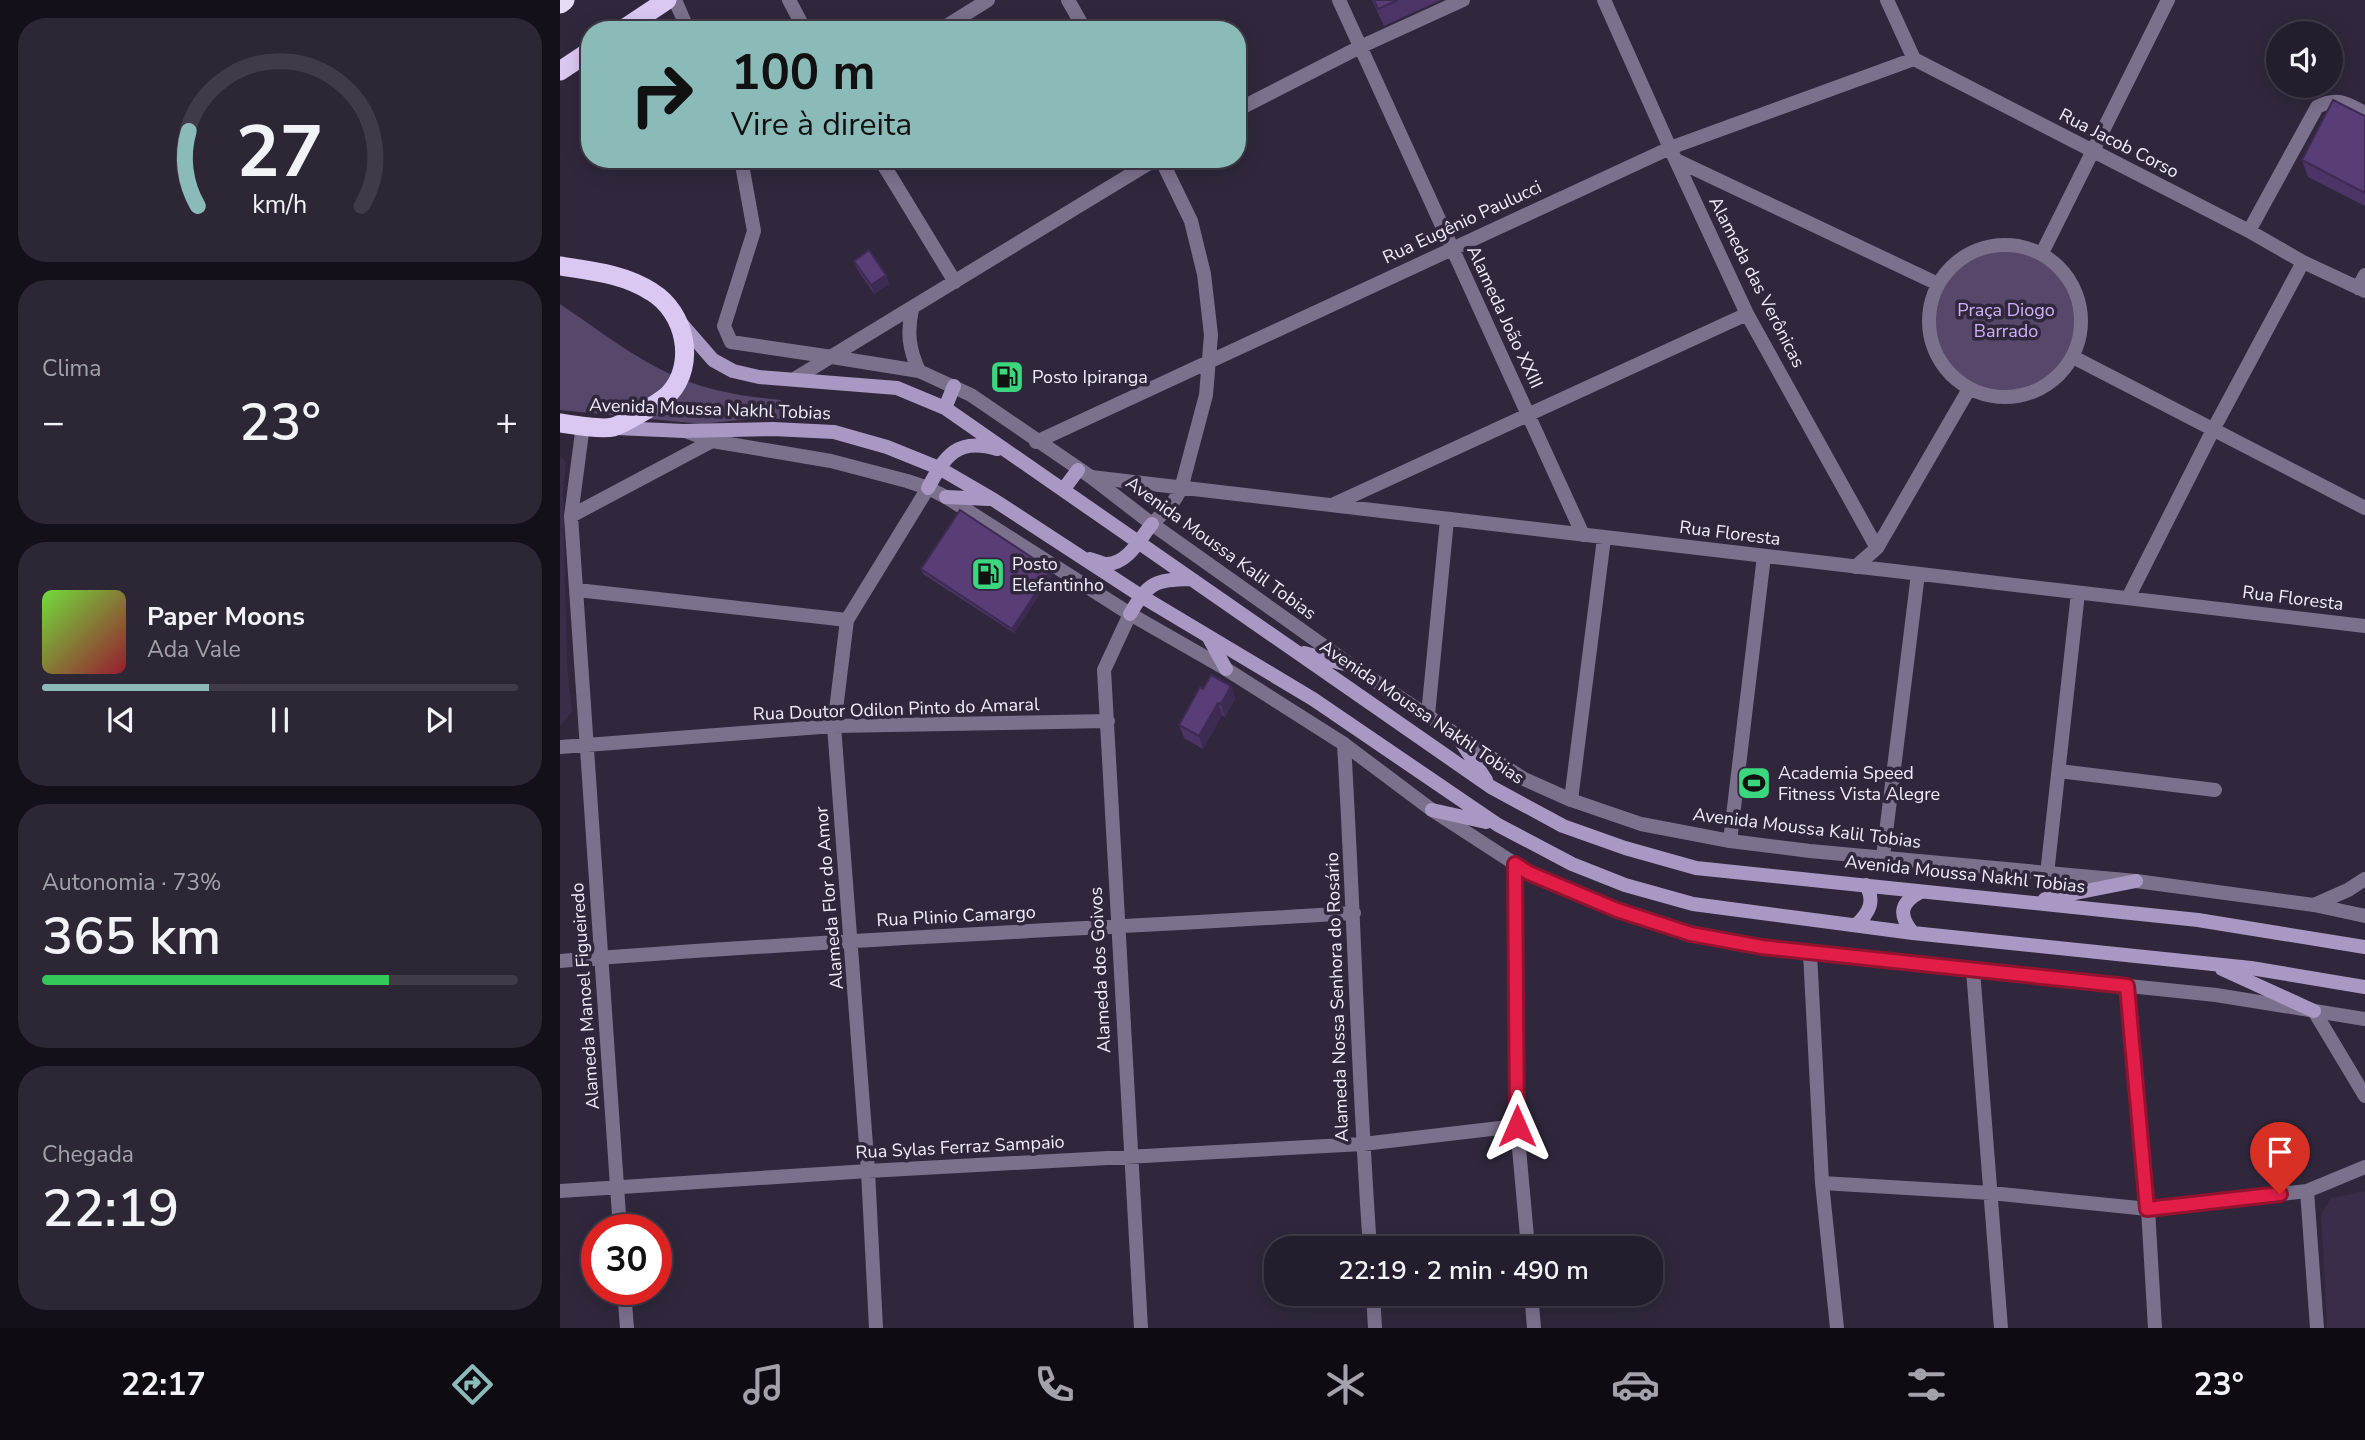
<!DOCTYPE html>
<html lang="pt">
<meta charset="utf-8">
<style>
:root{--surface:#241d2d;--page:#2c2635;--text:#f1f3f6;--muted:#a3a2aa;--line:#413b49;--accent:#8bbbb9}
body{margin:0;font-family:"Nunito Sans",sans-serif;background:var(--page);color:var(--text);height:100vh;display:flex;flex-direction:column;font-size:26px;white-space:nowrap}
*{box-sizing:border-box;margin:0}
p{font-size:23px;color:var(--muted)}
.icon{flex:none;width:38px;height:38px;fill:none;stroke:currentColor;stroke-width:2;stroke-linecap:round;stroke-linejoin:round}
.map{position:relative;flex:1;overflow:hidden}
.side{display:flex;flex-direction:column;gap:18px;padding:18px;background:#141019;width:560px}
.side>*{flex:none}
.hud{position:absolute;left:21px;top:21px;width:665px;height:147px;border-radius:28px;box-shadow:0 4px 18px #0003,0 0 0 2px var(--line);background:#8bbbb9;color:#111;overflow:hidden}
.buttons{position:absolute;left:1706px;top:21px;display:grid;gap:14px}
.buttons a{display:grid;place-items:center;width:77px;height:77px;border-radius:50%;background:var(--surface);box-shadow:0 4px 18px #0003,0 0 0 2px var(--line);font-size:35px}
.speed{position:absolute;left:21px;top:1214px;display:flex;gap:14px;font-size:35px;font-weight:700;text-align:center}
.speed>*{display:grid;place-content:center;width:91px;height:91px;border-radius:50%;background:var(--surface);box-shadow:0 4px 18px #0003,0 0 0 2px var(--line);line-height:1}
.speed .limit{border:10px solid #d22;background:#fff;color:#111}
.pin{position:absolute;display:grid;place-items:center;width:60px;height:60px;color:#fff;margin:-72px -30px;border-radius:50% 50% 50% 0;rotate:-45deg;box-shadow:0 0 7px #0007}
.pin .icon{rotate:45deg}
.me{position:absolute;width:77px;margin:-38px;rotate:0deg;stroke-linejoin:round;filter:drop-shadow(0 0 5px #0008)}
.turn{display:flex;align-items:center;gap:24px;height:147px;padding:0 35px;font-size:32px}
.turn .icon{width:91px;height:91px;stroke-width:2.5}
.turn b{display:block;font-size:49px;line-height:60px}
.big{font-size:52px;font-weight:600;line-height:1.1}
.side .widget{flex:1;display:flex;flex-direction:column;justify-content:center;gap:10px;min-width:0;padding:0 24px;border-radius:28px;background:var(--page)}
.side .dial{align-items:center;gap:0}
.dial svg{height:182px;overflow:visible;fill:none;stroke:var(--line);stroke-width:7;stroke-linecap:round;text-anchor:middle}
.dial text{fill:var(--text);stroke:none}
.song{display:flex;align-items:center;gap:21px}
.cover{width:84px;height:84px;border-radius:10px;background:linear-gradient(135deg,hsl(100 70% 55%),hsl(350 70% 35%))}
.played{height:7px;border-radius:4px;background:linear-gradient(90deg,var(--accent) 35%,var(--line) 35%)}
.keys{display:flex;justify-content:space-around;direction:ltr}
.heat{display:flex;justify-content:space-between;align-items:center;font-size:38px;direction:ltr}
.charge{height:10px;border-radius:5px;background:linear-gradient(90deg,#34c759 73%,var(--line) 0)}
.trip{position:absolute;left:704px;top:1236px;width:399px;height:70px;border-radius:28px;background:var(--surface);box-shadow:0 4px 18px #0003,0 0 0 2px var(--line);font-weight:600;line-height:70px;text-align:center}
.dock{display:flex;height:112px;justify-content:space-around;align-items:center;background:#0e0c12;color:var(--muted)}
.dock .icon{width:49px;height:49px}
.dock .active{color:var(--accent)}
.dock b{font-size:32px;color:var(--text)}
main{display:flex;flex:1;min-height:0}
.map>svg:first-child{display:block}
.built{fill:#392d49}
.green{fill:#56476b}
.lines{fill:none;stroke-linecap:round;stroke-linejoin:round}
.minor{stroke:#7c718d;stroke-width:14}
.tertiary{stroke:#7c718d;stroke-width:14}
.secondary{stroke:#aa98c4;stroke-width:14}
.trunk{stroke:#dac8f2;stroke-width:19}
.motorway{stroke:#e6dbf6;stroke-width:21}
.wall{fill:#4c3466}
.shaded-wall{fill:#3e2b53}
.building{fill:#583d77;stroke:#3e2b53;stroke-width:2}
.route-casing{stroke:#92132f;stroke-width:18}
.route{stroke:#e11d48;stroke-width:12}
.labels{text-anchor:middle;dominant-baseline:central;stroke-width:7;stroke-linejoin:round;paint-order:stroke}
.street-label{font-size:18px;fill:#f2ecfb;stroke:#30273c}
.park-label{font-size:18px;fill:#cfb1f8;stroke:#30273c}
.poi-label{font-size:18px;fill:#f2ecfb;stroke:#30273c;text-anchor:start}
</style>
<main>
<section class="side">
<div class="widget dial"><svg viewBox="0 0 100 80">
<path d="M14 69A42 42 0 1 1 86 69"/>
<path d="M14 69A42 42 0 0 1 10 36" stroke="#8bbbb9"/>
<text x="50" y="56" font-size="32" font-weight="700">27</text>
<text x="50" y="72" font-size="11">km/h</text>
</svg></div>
<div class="widget"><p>Clima</p>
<div class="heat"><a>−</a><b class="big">23°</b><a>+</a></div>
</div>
<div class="widget">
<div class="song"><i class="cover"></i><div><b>Paper Moons</b><p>Ada Vale</p></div></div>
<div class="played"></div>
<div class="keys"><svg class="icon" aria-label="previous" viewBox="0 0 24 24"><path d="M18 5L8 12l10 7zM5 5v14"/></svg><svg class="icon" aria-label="pause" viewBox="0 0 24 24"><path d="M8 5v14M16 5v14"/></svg><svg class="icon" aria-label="next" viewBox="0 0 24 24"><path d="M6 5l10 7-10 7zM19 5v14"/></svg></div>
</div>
<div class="widget"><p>Autonomia · 73%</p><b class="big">365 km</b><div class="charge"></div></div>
<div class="widget"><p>Chegada</p><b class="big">22:19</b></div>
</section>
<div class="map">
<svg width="1805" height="1328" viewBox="0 0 1805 1328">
<rect width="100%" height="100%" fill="#30273c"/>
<!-- built -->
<path class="built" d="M0 455 6 463 3 493 7 664 12 712 0 726Z
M1805 1191V1328H1767L1761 1214 1771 1198Z"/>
<!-- green -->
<path class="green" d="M1372 321a73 73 0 1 1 146 0a73 73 0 1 1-146 0Z
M0 304C36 328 71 356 110 374 144 390 184 397 221 400L223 419 200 418 141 424 0 410Z"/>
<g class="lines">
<!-- minor -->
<path class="minor" d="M115 0 128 30
M229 0 245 30
M508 0 525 30
M779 0 1023 535
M1044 0 1110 148 1187 314 1317 548 1295 567
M1327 0 1354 59 1689 231 1743 262 1805 291
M380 30 428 0
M677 110 800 47 903 0
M181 159 194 231 164 326 171 342 272 357
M320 159 395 282
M1116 160 1378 284
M1689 231 1757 107C1777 96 1787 104 1805 113
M1369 321a76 76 0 1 1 152 0a76 76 0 1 1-152 0Z
M1482 253 1608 0
M1798 288 1805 275
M1513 357 1805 508
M236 378 596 159
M23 425 11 516 60 1230
M476 442 1110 148 1354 59
M531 477 1805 626
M772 505 1187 314
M11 516 152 441
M592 524 612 504 621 489 646 395 651 335 644 274 631 221 601 159
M1317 548 1409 389
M17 590 287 620
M1568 598 1654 428 1743 262
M570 614 544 670 581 1328
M868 715 887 520
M784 744C794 912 798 1080 810 1248
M0 747 274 726 548 721
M1499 771 1655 790
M1011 800 1044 538
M1170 841 1204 556
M1323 857 1358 574
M955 864 957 1126 968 1248
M1487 874 1518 593
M1754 905 1788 890 1805 879
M1250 953 1262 1183 1277 1328
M0 961C265 940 529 929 794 913
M1413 970 1441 1328
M1567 986 1588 1209 1595 1328
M1754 1011 1805 1096
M1262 1183 1431 1193 1588 1209 1747 1191 1805 1167
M0 1191 308 1171 803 1144 957 1126
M1747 1191 1757 1328
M64 1290 67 1328
M813 1293 815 1328
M971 1293 974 1328
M316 1328 308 1171 274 726 287 620 368 488"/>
<!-- tertiary -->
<path class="tertiary" d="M352 309C347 333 349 349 359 371
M272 357 359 371 411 395 531 477 592 524 792 666 964 779 1011 800 1081 824 1170 841 1250 851 1576 881 1754 905 1805 916
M125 431 152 441 271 461 347 481 368 488 386 497 570 614 666 669 784 744 872 810 969 873 1057 910 1131 934 1202 948 1656 995 1805 1019"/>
<!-- secondary -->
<path class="secondary" d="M120 322 153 360 173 371 199 377 337 388 385 408 931 787 1003 826 1065 848 1136 868 1638 920 1805 947
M385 408 394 386
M56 428 124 431 213 429 274 432 327 447 379 468 434 500 581 596 753 699 938 825 1012 864 1065 885 1133 904 1353 933 1691 968 1805 987
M368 488C385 456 397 437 437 449
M503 490 518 470
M386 497 429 499
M530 559C535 560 542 564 547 564 569 563 580 538 592 524
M570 614C589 582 594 580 631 579
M649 638 666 669
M744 653 792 666
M898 737 926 780
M872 810 926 822
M1485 899 1576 881
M1296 925C1310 912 1315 901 1306 885
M1353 933C1338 915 1340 903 1360 892
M1662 969 1754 1011"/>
<!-- trunk -->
<path class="trunk" d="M62 30 107 0
M0 71 30 51
M0 266C32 271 64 274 92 292 125 312 137 364 109 394 101 402 64 424 53 427 41 430 13 425 0 423"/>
<!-- motorway -->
<path class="motorway" d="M0 3 4 0"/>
</g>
<!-- wall -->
<path class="wall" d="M812 0H881L824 26Z
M1805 116V206L1748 177 1742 160Z
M294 261 326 275 329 284 314 294 297 269Z
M361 569 493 574 454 633 363 574Z
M671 686 675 699 665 717 662 715 643 749 624 738 619 725 643 689Z"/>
<!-- shaded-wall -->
<path class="shaded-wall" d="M326 275 329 284 314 294 311 285Z
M491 570 493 574 454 633 452 629Z
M671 686 675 699 665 717 661 704Z
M658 703 662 715 643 749 639 736Z"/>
<!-- building -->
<path class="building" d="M814 0H838L818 9Z
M1773 100 1805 116V193L1742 160Z
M309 250 326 275 311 285 294 261Z
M400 510 491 570 452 629 361 569Z
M651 675 671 686 661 704 658 703 639 736 619 725 640 687 643 689Z"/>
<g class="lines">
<!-- route casing -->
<g class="route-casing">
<path id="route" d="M957 1126 955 864 969 873 1057 910 1131 934 1202 947 1567 986 1587 1209 1720 1194"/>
</g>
<!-- route -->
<use href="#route" class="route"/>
</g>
<!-- icons -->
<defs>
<g id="fuel-square" transform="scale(1.75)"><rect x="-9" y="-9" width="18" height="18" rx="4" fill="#3ad77f" stroke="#30273c"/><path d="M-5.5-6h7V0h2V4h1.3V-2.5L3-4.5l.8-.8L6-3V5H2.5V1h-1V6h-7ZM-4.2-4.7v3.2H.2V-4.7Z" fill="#111"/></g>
<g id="stadium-square" transform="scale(1.75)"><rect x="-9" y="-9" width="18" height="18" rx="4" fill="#3ad77f" stroke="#30273c"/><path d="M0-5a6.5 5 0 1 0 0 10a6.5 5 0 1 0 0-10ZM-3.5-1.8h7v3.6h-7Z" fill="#111"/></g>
</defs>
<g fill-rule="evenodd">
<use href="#fuel-square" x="447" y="377"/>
<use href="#fuel-square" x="428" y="574"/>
<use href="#stadium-square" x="1194" y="783"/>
</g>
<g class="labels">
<!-- street labels -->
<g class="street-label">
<text transform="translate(1559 143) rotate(27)">Rua Jacob Corso</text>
<text transform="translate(902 222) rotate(-25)">Rua Eugênio Paulucci</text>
<text transform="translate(1197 282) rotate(63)">Alameda das Verônicas</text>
<text transform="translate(945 317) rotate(65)">Alameda João XXIII</text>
<text transform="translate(150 409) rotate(2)">Avenida Moussa Nakhl Tobias</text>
<text transform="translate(1170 533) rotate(7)">Rua Floresta</text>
<text transform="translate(661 548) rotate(36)">Avenida Moussa Kalil Tobias</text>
<text transform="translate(1733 598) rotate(7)">Rua Floresta</text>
<text transform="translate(336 709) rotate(-2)">Rua Doutor Odilon Pinto do Amaral</text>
<text transform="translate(862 712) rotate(34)">Avenida Moussa Nakhl Tobias</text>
<text transform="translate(1247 828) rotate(7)">Avenida Moussa Kalil Tobias</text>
<text transform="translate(1405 874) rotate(6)">Avenida Moussa Nakhl Tobias</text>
<text transform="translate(269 898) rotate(-95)">Alameda Flor do Amor</text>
<text transform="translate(396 916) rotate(-3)">Rua Plinio Camargo</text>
<text transform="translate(540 970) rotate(-93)">Alameda dos Goivos</text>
<text transform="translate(25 996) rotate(-94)">Alameda Manoel Figueiredo</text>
<text transform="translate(777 997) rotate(-92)">Alameda Nossa Senhora do Rosário</text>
<text transform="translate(400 1147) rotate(-3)">Rua Sylas Ferraz Sampaio</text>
</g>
<!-- park labels -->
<g class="park-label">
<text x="1446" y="310">Praça Diogo<tspan x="1446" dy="21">Barrado</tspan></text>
</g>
<!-- poi labels -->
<g class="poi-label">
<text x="472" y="377">Posto Ipiranga</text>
<text x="452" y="564">Posto<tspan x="452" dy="21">Elefantinho</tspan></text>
<text x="1218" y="773">Academia Speed<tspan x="1218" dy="21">Fitness Vista Alegre</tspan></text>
</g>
</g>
</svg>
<div class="buttons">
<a><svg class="icon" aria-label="sound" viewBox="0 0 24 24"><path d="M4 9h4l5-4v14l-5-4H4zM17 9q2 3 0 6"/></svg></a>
</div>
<div class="speed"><div class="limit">30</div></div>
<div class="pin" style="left:1720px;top:1194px;background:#d93025"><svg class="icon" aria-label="arrive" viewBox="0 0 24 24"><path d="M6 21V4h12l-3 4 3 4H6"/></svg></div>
<svg class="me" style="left:957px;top:1126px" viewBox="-20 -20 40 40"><path d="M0-17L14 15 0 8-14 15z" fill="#e11d48" stroke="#fff" stroke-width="4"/></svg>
<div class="trip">22:19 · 2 min · 490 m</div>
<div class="hud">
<div class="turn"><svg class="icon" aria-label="right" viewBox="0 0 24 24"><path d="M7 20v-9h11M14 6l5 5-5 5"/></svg><div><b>100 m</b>Vire à direita</div></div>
</div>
</div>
</main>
<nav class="dock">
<b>22:17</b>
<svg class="icon active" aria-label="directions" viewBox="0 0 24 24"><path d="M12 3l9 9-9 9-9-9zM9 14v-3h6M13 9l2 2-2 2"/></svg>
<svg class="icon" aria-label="music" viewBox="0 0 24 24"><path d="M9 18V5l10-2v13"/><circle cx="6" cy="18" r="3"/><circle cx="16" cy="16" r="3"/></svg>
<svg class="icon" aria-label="phone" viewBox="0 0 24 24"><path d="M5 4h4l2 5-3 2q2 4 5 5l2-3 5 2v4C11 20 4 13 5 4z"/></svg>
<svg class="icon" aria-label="climate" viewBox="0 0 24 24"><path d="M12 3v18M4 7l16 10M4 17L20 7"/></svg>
<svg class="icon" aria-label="car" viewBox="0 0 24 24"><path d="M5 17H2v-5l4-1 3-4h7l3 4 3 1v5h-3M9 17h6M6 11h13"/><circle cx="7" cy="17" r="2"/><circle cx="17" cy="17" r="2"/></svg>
<svg class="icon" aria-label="filters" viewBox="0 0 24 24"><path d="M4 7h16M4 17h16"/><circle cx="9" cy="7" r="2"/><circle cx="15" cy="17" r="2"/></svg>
<b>23°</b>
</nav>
